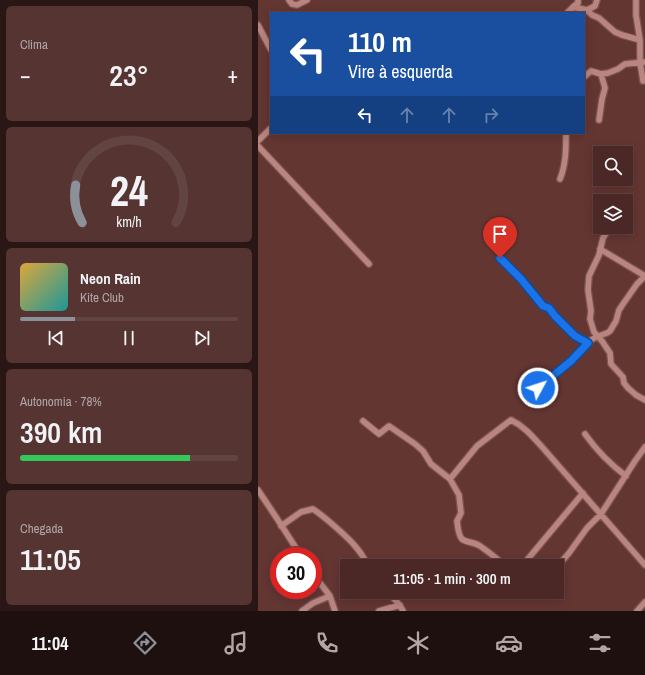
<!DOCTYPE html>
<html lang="pt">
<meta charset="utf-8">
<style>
:root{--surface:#4b2826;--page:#553432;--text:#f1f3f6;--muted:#b2a6a7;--line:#624443;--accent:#8c9099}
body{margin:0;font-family:"Archivo Narrow",sans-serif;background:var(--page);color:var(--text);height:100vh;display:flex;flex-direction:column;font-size:15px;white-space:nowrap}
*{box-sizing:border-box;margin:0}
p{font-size:13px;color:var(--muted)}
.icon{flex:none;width:22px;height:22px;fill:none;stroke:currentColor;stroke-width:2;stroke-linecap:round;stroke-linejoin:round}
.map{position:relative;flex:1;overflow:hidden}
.side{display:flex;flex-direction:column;gap:6px;padding:6px;background:#291615;width:258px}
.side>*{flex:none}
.guide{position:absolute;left:12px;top:12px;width:315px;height:122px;border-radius:0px;box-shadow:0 2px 10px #0003,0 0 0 1px var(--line);background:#1a4fa0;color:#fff;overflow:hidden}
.tools{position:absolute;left:335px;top:146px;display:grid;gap:8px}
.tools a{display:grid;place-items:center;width:40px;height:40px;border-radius:0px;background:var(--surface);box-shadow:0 2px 10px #0003,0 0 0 1px var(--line);font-size:20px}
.speed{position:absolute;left:12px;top:547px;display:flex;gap:8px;font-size:20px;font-weight:700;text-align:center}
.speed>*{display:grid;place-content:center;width:52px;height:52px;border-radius:50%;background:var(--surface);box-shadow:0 2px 10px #0003,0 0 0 1px var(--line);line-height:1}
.speed .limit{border:6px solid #d22;background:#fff;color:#111}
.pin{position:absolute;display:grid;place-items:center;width:34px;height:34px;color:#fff;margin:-41px -17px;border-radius:50% 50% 50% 0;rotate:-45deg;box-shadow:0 0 4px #0007}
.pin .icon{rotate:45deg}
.me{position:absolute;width:44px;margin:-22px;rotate:50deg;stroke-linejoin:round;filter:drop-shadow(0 0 3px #0008)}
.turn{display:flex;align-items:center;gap:14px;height:84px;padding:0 12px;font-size:18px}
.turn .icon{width:52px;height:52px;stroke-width:2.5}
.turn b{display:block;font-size:28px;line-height:34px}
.lanes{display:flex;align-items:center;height:38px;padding:0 12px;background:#0003;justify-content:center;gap:20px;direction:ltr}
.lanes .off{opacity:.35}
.big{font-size:30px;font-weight:600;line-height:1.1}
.side .card{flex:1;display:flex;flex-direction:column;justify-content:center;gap:6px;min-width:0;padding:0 14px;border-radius:6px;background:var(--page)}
.side .dial{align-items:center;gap:0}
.dial svg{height:104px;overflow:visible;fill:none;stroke:var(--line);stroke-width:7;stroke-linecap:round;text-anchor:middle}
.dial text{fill:var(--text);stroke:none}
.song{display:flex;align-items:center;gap:12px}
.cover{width:48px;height:48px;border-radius:6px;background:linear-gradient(135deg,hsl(40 70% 55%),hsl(180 70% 35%))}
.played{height:4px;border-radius:2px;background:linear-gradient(90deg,var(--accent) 25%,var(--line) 25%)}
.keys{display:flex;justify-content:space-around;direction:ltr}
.heat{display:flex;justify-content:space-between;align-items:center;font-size:22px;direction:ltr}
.charge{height:6px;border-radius:3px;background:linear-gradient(90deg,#34c759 78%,var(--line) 0)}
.trip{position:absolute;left:82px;top:559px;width:224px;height:40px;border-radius:0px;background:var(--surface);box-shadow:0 2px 10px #0003,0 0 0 1px var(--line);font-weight:600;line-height:40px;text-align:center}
.dock{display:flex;height:64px;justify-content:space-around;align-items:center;background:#1e100f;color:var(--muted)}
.dock .icon{width:28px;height:28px}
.dock .current{color:var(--accent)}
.dock b{font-size:18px;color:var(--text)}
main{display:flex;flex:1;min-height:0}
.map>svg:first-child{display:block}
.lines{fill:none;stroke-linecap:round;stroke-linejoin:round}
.minor-casing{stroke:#7a5452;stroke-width:8}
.minor{stroke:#ba847f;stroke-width:5.5}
.route-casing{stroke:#114b97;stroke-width:10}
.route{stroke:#1a73e8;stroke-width:7}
</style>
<main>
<section class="side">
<div class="card"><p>Clima</p>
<div class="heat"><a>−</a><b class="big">23°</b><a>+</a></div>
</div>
<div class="card dial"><svg viewBox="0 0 100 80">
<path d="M14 69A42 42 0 1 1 86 69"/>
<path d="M14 69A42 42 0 0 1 9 40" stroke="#8c9099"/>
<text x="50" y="56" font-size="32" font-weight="700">24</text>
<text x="50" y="72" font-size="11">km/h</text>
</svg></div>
<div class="card">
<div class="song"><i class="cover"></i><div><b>Neon Rain</b><p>Kite Club</p></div></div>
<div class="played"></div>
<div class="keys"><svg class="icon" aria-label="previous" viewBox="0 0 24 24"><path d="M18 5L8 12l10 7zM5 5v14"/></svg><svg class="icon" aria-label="pause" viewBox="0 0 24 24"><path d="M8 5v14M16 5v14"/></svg><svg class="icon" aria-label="next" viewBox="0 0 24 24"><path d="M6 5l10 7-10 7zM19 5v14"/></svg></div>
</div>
<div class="card"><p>Autonomia · 78%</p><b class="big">390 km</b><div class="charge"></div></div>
<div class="card"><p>Chegada</p><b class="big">11:05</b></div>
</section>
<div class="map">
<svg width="387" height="611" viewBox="0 0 387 611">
<rect width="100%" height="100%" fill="#643632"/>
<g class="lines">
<!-- minor casing -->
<g class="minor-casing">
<path id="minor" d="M31 0 34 4 39 5 49 0
M378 0V15L382 40V62L385 81
M315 7 320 3V0
M329 10 337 6 339 0
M309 13 315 7 329 10 334 15 341 18 357 32 364 35 382 40
M0 25 13 50
M326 77 333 71 343 74 350 73 360 69 367 64 387 62
M341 120 344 99 347 88 343 74
M0 141 13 128
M0 146 111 264
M302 179C308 164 308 149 308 133
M352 227 345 238 341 255 331 276 330 290 333 311 332 319 336 332 344 341 352 353 353 364 365 377 366 383 370 388 378 395 387 400
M342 249 387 276
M242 257 263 279 285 306 291 308 297 316 317 336 331 343
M280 388 313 361 333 340 338 337 349 333 352 331 358 321 361 310 365 304 379 284 387 276
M105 421 121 434 131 426 157 444 165 451 173 464 192 479 201 495 203 513 199 521C200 527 200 535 204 539 209 543 217 542 222 546 231 552 239 559 248 566
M327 434C339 451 352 464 368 476
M192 479 219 446 253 420C266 426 275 437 285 448L387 565
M0 490C15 512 29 534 43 556
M23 526 43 512 55 509C61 513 67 518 73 523 88 536 102 548 110 566
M264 566 325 493
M299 567 311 553 329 528 343 514 377 461 387 447
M55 574 72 596 77 611
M130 592C135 598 142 604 145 611
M44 611 55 603 72 596
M121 611 142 605
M379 611 387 602"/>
</g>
<!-- minor -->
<use href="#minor" class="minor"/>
</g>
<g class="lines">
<!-- route casing -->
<g class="route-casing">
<path id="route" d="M242 258 263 279 285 306 291 308 297 316 317 336 330 343 313 361 280 388"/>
</g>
<!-- route -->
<use href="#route" class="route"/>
</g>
</svg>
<div class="tools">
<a><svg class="icon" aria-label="search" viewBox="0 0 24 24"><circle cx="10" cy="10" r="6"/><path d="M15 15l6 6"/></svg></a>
<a><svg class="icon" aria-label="layers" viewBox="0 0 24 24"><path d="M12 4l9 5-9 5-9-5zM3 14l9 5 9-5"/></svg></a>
</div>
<div class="speed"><div class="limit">30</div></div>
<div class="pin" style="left:242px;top:258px;background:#d93025"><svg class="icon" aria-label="arrive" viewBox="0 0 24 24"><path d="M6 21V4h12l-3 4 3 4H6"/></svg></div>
<svg class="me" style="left:280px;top:388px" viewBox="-20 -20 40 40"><circle r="17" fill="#1a73e8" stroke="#fff" stroke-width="3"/><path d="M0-11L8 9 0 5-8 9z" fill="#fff"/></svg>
<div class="trip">11:05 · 1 min · 300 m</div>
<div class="guide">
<div class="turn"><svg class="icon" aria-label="left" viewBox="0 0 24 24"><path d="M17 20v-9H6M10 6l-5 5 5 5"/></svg><div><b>110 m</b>Vire à esquerda</div></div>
<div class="lanes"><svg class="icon" aria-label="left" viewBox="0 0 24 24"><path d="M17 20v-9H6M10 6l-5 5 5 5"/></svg><svg class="icon off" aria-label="ahead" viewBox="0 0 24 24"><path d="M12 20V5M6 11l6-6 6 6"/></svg><svg class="icon off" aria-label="ahead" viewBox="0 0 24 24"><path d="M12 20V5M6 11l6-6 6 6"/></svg><svg class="icon off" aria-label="right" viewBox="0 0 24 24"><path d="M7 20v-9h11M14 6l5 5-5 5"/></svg></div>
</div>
</div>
</main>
<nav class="dock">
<b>11:04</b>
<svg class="icon current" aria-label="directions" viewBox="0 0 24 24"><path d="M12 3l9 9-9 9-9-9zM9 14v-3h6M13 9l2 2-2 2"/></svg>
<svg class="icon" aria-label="music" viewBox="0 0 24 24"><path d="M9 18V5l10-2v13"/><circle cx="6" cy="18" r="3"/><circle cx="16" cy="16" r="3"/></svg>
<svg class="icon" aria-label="phone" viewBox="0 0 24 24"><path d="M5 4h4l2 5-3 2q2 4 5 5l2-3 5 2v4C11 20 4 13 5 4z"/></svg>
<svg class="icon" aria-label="climate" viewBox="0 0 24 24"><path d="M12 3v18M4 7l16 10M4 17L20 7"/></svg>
<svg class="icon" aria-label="car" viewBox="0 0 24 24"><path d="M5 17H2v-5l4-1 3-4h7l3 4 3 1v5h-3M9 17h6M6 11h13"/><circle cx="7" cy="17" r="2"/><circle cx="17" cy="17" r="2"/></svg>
<svg class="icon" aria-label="filters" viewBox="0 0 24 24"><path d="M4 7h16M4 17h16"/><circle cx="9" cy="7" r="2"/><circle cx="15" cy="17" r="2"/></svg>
</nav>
